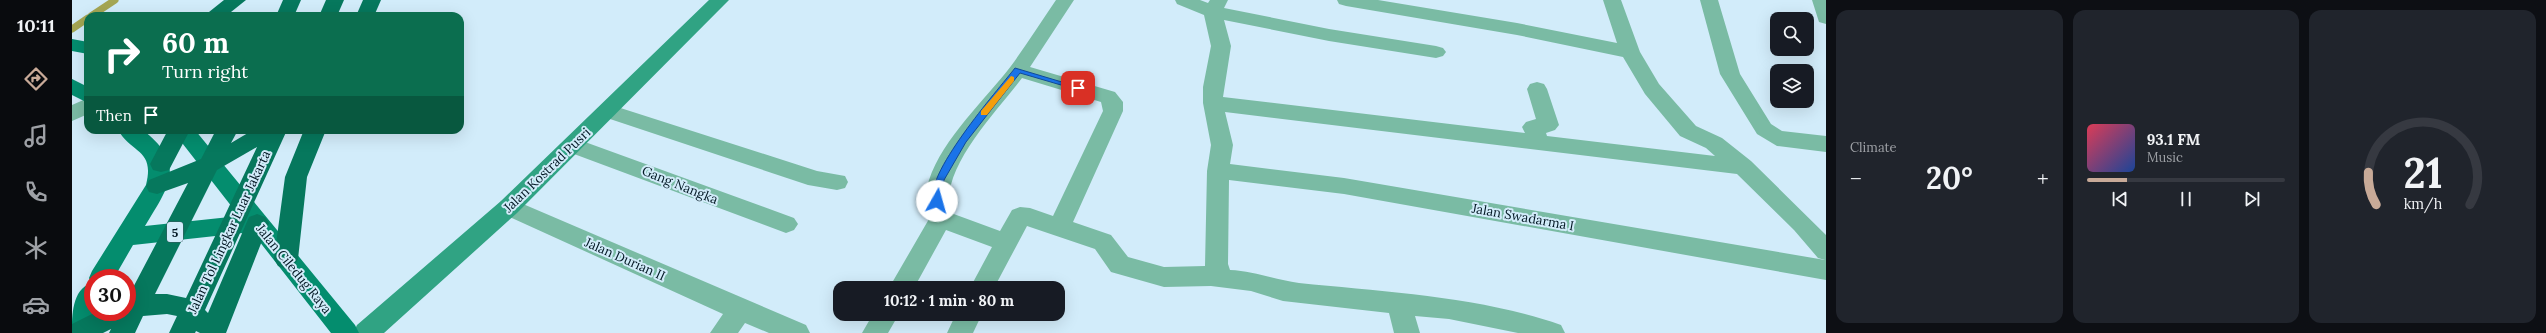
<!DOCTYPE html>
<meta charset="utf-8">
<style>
:root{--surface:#171b24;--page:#20242c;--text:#f1f3f6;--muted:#9ea1a6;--line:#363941;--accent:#c8aa98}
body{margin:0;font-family:Lora,serif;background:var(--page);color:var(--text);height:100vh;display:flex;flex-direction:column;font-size:15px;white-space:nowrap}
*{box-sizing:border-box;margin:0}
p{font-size:13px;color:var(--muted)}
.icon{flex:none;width:22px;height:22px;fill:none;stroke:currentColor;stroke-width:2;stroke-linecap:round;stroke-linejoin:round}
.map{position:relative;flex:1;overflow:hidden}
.side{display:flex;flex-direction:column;gap:10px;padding:10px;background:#0d0f14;width:720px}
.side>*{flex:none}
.top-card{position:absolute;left:12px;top:12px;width:380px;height:122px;border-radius:12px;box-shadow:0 4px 16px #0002;background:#0b6e4f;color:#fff;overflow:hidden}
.buttons{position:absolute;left:1698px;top:12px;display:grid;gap:8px}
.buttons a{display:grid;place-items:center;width:44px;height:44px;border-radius:8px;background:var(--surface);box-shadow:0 4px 16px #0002;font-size:20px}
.speed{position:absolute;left:12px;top:269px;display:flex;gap:8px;font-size:20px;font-weight:700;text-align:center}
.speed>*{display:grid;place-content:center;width:52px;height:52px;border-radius:50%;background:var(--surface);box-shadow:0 4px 16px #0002;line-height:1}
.speed .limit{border:6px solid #d22;background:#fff;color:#111}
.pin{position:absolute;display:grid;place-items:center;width:34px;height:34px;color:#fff;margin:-17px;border-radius:8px;box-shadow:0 2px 6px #0006}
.me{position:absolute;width:44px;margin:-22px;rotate:7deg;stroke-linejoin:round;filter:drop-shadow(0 0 3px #0008)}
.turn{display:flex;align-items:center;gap:14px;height:84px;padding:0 12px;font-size:18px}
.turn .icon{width:52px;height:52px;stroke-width:2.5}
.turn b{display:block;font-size:28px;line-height:34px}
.then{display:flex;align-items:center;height:38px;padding:0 12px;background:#0003;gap:8px;font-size:15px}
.big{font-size:30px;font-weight:700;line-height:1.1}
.side .widget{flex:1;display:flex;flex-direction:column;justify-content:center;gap:6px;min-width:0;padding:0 14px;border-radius:12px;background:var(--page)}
.side .dial{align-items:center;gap:0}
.dial svg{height:104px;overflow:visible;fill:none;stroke:var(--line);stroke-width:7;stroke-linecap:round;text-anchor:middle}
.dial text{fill:var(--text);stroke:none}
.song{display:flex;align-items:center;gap:12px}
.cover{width:48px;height:48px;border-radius:6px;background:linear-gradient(135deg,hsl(350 70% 55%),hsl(220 70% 35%))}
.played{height:4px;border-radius:2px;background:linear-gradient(90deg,var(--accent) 20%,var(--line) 20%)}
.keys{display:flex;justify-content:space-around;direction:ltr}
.heat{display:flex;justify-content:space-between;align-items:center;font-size:22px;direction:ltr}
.side .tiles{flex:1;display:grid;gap:10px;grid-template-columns:repeat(3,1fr)}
.trip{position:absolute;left:761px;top:281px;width:232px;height:40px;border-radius:12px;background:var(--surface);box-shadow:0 4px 16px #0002;font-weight:700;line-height:40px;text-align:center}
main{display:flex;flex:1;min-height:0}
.tab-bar{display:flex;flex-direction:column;width:72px;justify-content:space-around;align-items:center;background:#090b0e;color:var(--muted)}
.tab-bar .icon{width:28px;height:28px}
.tab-bar .selected{color:var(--accent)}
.tab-bar b{font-size:18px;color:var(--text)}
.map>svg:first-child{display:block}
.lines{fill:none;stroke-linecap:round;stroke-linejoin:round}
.stream{stroke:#a4a653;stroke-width:7}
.street{fill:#7abba4;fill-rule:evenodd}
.secondary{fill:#30a383;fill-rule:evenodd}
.primary{fill:#048d6e;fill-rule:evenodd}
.highway{fill:#06785d;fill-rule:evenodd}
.route{fill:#1a73e8;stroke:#114b97}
.slow{fill:#f59e0b}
.labels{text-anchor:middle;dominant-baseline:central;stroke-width:4;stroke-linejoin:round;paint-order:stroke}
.shield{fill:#d2ecfa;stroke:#3f5662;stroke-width:1}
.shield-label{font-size:12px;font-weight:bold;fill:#001521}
.street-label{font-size:13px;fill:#001521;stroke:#d2ecfa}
</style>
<main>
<nav class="tab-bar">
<b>10:11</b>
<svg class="icon selected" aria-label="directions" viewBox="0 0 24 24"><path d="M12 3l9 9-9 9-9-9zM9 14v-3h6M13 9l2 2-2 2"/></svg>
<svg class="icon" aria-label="music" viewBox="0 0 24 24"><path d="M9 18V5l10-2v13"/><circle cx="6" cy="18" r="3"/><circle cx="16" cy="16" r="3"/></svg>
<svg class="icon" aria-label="phone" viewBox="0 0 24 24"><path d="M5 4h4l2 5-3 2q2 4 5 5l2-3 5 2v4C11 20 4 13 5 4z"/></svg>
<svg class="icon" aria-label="climate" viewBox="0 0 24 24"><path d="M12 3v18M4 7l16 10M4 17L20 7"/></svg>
<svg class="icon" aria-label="car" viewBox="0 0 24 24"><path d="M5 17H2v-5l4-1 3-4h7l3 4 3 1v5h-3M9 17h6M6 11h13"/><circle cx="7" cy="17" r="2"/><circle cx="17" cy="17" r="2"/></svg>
</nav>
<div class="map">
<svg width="1754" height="333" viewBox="0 0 1754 333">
<rect width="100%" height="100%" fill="#d2ecfa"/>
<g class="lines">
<!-- stream -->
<path class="stream" d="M19 16 43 0
M0 29 16 18"/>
<!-- street -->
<path class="street" d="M984 0H1002L958 67 1043 92 1051 102V111L1001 222 1039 235 1056 257 1092 267 1133 266 1135 171 1139 145 1131 103V87L1139 46 1132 15 1105 4 1103 0H1128L1136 3 1138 0H1156L1152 8 1257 29 1364 46 1371 48 1374 52 1371 56 1364 58 1257 41 1152 20 1159 46 1151 97 1453 133 1450 127 1454 122 1464 119 1455 89 1458 84 1465 82 1472 84 1475 89 1487 125 1483 130 1474 133 1475 136 1643 156 1634 148 1608 136 1573 94 1551 57 1445 35 1274 6 1267 4 1265 0H1306L1445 23 1545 43 1531 0H1549L1568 52 1587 84 1624 126 1650 138 1679 161 1754 235V280L1272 194 1157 180 1156 264 1158 270C1182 271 1203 280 1227 283 1315 292 1405 296 1489 325L1493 333H1446L1377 319 1343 316 1348 333H1322L1317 313 1211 301 1179 291 1139 286 1092 287 1039 272 1023 249 955 226 922 288H898L920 247 874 230 842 288H817L857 219C854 206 853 192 857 180 871 138 913 100 939 66 955 44 969 22 984 0ZM950 78 1029 102 1031 111 981 216 958 208 948 207 940 210 928 231 879 213C865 171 926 110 950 78ZM1153 112 1665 174 1722 230 1746 258 1753 260 1272 178 1158 164 1161 145Z
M1628 0H1646L1668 74 1699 124 1710 131 1754 136V152L1705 146 1685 134 1648 74Z
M1740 0H1754V24L1747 22Z
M16 98V114L0 121V105Z
M536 104 745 171 773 176 776 182 773 188 765 190 736 185 529 116 526 111 529 106Z
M502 138 722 218 726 224 722 230 714 233 494 151 491 146 494 141Z
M437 198 734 325 738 333H697L673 323 666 333H638L651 314 429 213 426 207 429 201Z
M801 314H827L816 333H790Z
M884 314H910L901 333H875Z"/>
<!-- secondary -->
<path class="secondary" d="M637 0H657L445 213 312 333H281L285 325 429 201Z"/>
<!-- primary -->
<path class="primary" d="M0 39 16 42V54L0 51Z
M0 79 16 87V103L0 95Z
M46 130H71C115 165 97 186 73 226L167 216 100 130H123L283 325 287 333H259L180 232 61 245 42 278H21L22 312 10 333H0C0 315 0 290 19 283L17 278 20 271 74 185C83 149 60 154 46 130Z"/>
<!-- highway -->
<path class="highway" d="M152 0H174L154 16H132Z
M211 0H229L222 16H204Z
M254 0H272L265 16H247Z
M291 0H309L302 16H284Z
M96 130H118L97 170 89 172 81 170 78 164Z
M144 130H166L159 143 181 130H215L133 310 136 313 177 217 185 214 193 217 197 223 154 333H128L124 331 123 333H97L105 316 95 314 71 316 63 333H37L39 329 31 333H0V324L24 312H55V299L116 183 85 194 77 192 74 186 77 180 129 159ZM185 147 114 298 95 294H83L145 170Z
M232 130H254L235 177 226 259 222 266 214 269 206 266 202 259 213 177Z"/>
</g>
<!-- route -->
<path class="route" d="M943 68 1010 88 1006 90 948 73 894 142 872 180 870 201 868 203H862C849 177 926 90 943 68Z"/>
<!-- slow -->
<path class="slow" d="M939 76 942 77V81L915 115H909V111Z"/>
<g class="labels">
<!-- shield labels -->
<rect class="shield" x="95" y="222" width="16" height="20" rx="3"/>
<g class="shield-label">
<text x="103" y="232">5</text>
</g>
<!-- street labels -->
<g class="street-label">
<text transform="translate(475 170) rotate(-44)">Jalan Kostrad Pusri</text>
<text transform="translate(608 185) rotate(22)">Gang Nangka</text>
<text transform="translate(1451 217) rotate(10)">Jalan Swadarma I</text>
<text transform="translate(157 232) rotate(-65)">Jalan Tol Lingkar Luar Jakarta</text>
<text transform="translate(553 259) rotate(24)">Jalan Durian II</text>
<text transform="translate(222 269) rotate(51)">Jalan Ciledug Raya</text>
</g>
</g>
</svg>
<div class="buttons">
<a><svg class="icon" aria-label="search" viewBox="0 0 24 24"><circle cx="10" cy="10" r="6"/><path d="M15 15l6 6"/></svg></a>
<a><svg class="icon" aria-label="layers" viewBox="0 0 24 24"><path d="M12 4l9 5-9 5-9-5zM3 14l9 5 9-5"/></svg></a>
</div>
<div class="speed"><div class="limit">30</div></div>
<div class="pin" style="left:1006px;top:88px;background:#d93025"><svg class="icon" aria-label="arrive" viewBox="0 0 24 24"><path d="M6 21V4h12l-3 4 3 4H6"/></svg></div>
<svg class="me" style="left:865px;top:201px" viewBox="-20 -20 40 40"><circle r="19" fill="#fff"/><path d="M0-13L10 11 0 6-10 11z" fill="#1a73e8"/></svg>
<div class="trip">10:12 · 1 min · 80 m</div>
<div class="top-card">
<div class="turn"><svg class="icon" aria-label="right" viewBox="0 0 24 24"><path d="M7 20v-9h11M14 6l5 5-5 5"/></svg><div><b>60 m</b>Turn right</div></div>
<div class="then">Then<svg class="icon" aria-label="arrive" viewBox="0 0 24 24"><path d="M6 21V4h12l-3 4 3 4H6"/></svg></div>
</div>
</div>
<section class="side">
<div class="tiles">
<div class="widget"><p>Climate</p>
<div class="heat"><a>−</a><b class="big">20°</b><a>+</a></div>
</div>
<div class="widget">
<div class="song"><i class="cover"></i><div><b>93.1 FM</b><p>Music</p></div></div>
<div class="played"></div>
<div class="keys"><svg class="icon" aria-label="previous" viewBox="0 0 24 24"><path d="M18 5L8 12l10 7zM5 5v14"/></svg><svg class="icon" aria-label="pause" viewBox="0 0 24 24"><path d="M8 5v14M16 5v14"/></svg><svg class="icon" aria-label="next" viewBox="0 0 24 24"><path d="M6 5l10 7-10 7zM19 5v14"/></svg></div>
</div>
<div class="widget dial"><svg viewBox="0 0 100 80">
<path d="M14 69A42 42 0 1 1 86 69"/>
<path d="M14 69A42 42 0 0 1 8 44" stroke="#c8aa98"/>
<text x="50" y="56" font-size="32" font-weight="700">21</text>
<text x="50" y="72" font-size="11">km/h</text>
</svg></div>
</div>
</section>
</main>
